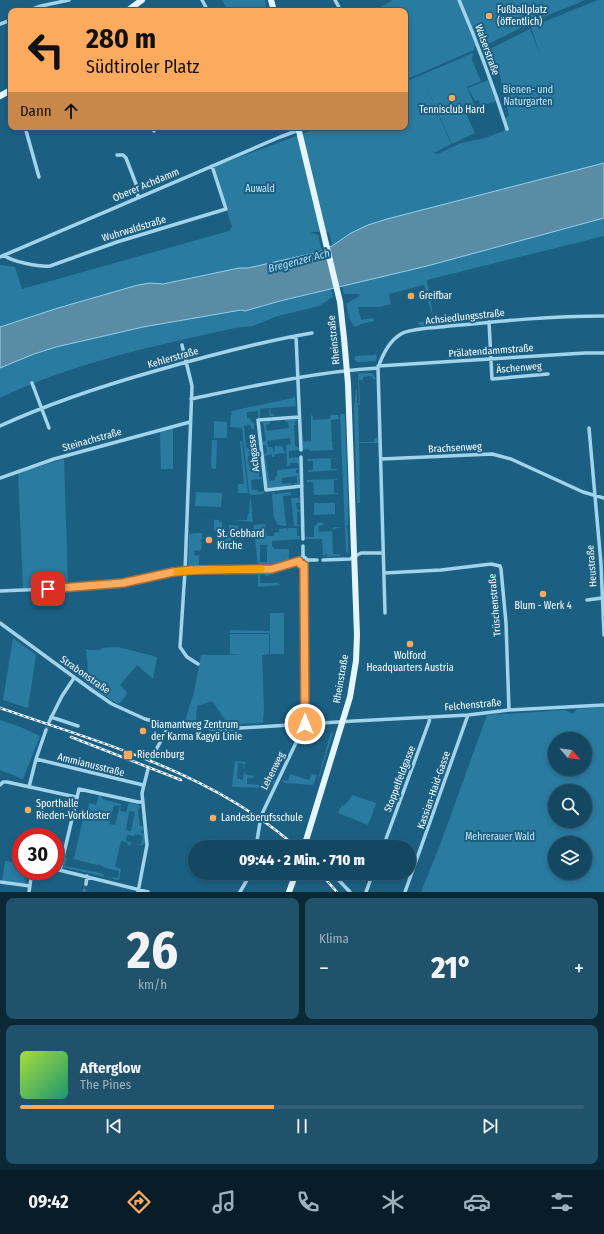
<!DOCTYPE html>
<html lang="de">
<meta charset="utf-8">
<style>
:root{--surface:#144862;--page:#21526b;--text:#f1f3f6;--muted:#9db2be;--line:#336077;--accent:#fcaa5d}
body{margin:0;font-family:"Fira Sans Condensed",sans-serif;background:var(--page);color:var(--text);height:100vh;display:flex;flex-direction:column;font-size:15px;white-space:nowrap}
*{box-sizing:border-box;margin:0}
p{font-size:13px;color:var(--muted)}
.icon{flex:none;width:22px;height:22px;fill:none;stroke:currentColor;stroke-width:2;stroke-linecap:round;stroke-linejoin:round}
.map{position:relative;height:892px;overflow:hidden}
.drawer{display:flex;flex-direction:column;gap:6px;padding:6px;background:#0b2836;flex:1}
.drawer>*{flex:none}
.top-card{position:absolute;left:8px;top:8px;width:400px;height:122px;border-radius:8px;box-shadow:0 2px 6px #0003,0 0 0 1px var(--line);background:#fcaa5d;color:#111;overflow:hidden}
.needle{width:26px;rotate:118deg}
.controls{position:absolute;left:548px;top:732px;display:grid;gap:8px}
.controls a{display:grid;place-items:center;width:44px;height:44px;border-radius:50%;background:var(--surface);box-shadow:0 2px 6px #0003,0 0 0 1px var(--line);font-size:20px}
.speed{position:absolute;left:12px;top:828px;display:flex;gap:8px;font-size:20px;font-weight:700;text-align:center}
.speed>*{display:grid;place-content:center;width:52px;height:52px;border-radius:50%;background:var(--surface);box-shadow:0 2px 6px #0003,0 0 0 1px var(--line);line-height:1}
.speed .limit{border:6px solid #d22;background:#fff;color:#111}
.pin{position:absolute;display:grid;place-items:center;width:34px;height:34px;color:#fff;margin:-17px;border-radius:8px;box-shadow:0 2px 6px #0006}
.me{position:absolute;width:44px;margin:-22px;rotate:0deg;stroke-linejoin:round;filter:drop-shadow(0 0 3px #0008)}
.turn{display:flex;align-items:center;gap:14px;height:84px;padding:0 12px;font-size:18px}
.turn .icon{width:52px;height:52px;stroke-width:2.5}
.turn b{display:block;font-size:28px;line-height:34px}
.then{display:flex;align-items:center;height:38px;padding:0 12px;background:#0003;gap:8px;font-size:15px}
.big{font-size:30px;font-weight:800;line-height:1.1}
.drawer .tile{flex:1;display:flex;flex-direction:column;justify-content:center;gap:6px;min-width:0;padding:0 14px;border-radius:8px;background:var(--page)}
.drawer .dial{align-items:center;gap:0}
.dial b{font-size:52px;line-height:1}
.song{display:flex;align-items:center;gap:12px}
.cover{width:48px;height:48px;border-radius:6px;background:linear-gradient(135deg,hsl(80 70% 55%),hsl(160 70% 35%))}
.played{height:4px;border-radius:2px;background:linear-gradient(90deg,var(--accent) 45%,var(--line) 45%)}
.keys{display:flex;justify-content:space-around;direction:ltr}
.heat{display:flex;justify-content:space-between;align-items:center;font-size:22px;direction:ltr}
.drawer .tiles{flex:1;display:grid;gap:6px;grid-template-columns:1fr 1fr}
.tile:last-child{grid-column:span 2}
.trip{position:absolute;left:188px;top:840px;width:228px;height:40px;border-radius:20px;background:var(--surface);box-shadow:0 2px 6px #0003,0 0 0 1px var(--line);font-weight:800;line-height:40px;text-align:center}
.tab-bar{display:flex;height:64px;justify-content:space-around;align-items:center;background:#081d27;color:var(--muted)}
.tab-bar .icon{width:28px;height:28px}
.tab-bar .current{color:var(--accent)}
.tab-bar b{font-size:18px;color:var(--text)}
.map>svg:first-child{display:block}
.green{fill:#2a7ba0;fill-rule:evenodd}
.water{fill:#5a8ca5;stroke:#94d1ed}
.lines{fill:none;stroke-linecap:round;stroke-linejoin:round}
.minor-tunnel{stroke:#3d7896;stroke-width:3.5;stroke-dasharray:3.5 2;stroke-linecap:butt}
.minor{stroke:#a1d3eb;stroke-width:3.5}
.primary{stroke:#e5f5fe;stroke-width:6}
.rail-casing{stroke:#fff;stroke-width:2.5}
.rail{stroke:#1b6083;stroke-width:1;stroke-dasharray:3;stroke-linecap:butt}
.route-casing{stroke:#a46e3c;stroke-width:10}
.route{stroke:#fcaa5d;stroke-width:7}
.slow{stroke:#f59e0b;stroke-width:7}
.poi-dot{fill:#fcaa5d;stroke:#1b6083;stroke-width:1.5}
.labels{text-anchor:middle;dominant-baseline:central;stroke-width:4;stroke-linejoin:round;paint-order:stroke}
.poi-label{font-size:10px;fill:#fff;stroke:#1b6083;text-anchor:start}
.street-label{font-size:10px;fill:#fff;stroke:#1b6083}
.park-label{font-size:10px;fill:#c5e8f8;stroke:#1b6083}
.water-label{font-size:11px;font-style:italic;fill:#acdcf2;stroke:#1b6083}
</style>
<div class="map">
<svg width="604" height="892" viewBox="0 0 604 892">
<rect width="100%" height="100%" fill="#1b6083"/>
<!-- green -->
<path class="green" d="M222 0H265L266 9 264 11H228Z
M393 0H457L475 45 474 50 405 80V11H374Z
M460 0H585L539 19 482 47 480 46Z
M598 0H604V163L387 219C367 225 349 233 332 246L329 232H310L318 235 322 251 319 252 248 268H239L163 284 150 283 138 285 58 308 0 327V265L15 267 22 289 229 231 232 227 213 167 321 127H405V82L473 53 472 60 481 81 467 87 476 109 466 113 475 133 452 144 424 81 451 144 434 153 438 154 461 143 485 138 504 131 506 117 509 116 499 72 490 49 530 29 540 54 531 27Z
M488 80 496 101 481 106 479 100 475 101 468 88Z
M604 218V236L427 280 434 322 433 324 422 326 417 323 428 321V323L434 321 424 285 389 294 391 304 379 307H358L361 320 373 318 374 321 361 324 355 327 350 320 346 304 361 295 356 294H344L342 286 427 266Z
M331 289 333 297 319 306 278 316 253 326 235 328C155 346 74 362 0 398V368L34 354 56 347 143 327 241 310 245 311 280 301Z
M379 347 375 354 377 356 376 361 358 362 354 359 356 356 374 355Z
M358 373H372L375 378H376V384V379H373L372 376 363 377V380H359L360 404 358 405 359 442H374V439L377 438V433L378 443H359L360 503H357L354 407 356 389H357V403H359Z
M295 395 296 406 270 408 271 414H274V416H270L269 408 260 409V418H258V411L247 412V418H250L251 421H253L252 423H254V429H251V425L244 426 246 447 248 449 253 448V445L259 442V444L256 445 257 453H258L259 454 248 456 249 466 255 465V469H259V477H262V479L251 480 252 490H258V492L264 491V494L251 495 249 493 242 428 230 427 231 415H232L231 411 293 398Z
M340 414H345L348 497V525H346L348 532 347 533 348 534V552L346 555 347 552 346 551Z
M311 415 313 416V420L329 419 331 415H338V419L331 420 332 443 335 444H332L333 450 310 451 308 449 303 450 302 431 304 442 310 441V442H311Z
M297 419V421L294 422 296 425H294L295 446 298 447 299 450 289 451V458L297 457 299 459V465L297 463H290V466H289L288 464V466H285L287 465 286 445 291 444 290 438 267 441 268 447H272L274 453 275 446H282L285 453 275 454V457H272V454L265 456 269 481 275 480V477L277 476V470L298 468 299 470H296V473H299V484L295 485 294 483H297V476L282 478V484L291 483V485L268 488 266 483 267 482 264 454 267 453 266 445H262V442L266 441 263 422 270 421V424L266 425 267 431 289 428 288 422H285V420Z
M214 421 227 422V438H214Z
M173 428V469H161L160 432Z
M212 440H217L216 469 211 468 213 467 211 466Z
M240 441H242L248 493H238V484H244Z
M337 458 331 459V469H337V470L308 472V470H313V461H308L307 459Z
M64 459 68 586 23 588 18 473Z
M337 479V480H334V493H338V494L314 495 313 482H307V480Z
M196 492 222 493 221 507 195 506Z
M273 492H274L275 494 291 492V495L283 496 286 526 278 525 274 518 272 495Z
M291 498H299L300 502 296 503 297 510H300V511L297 512V524L300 525V526H294Z
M250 499H251L253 525 265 524 267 536H274V533L279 532V529L287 528V531L288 528H297V536H300V539L272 541V547H274V549H289V561L272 566H258L253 522 233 520H247L248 513H249ZM260 545H267V562H260Z
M314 503H335V514L314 515Z
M190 519 219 520V522H222V532L225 536 229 529V525L238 526V531H236L237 539H236V544H237V546H236V549H220L228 545V543L218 548V539L216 538 217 531H214V520Z
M322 522 324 525 318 526 319 532 332 531 333 527H341L332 530 333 554H340V556L327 557V554H325V556H323L322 539H305V537H314V526L317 525V523Z
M197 533H202V539L199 540 202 542 201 550 194 551 195 556 199 555V566L189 567 188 564 189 534 197 533 199 540Z
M258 572H270V575L265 576V574H260V583H278L280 585 258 587Z
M270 613H284V654H270V633H230V630L270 631Z
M230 634H269V654L262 655 264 709 263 723 223 725 225 720 212 701 197 706 196 717 197 725 188 724 185 721 194 692 201 655H240L230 654Z
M13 638 36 655 28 708 3 700Z
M118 647 157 657 153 679 137 665 120 685 127 692V694L121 702 118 704 100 693 82 679 88 669 86 649H88L89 650H100L102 648Z
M604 707V892H421L440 845 487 715 565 710 573 714 577 709ZM555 739H585V769H555ZM555 791H585V821H555ZM555 843H585V873H555Z
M0 720 18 726 40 736 23 779 0 770Z
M321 727 319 731 315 730 313 731 312 734 315 735 314 738 317 739H313L312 741 315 743 301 738 304 732 310 733 313 729 305 730 306 728Z
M331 732 333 733 319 778 318 779Z
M235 761 245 762 244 769H243L244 764 238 763 237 778 243 780 244 772 245 773V774L254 776 252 778H247V784L261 785 264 778 265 779V781L272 782 273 779 275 781 274 784 269 783 268 787 271 788 232 787Z
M290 774 309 780 312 774 317 775 313 785 285 783 281 780 288 781Z
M99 795 102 796V799L121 804 120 811 126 812 129 802 139 805 140 807 138 809 140 826H143V830L141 831V833H144L145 843 142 845 135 844H141L143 837 138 834 137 835 135 834V836L127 835 126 841 134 843H131L130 846 126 842 121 841 115 866 121 869 119 879 118 880 63 867 65 857 67 858 65 866 100 873 104 875V877L118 878 119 871 106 868 98 864 97 865 74 859 82 823 87 809 88 810 89 803 96 805ZM114 805 120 806 115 825 109 824ZM129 811 135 812 131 831 126 830Z
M352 795 376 803 372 815 368 825 338 813 342 805 344 806 350 799Z
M5 861 21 863V871H27L24 879H26L25 884 2 881Z"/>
<!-- water -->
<path class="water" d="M604 163V218L427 266 280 301 245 311 241 310 143 327 56 347 34 354 0 368V327L58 308 138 285 150 283 163 284 239 268H248L319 252 332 246 351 233 368 225 387 219Z"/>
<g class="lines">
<!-- minor-tunnel -->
<path class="minor-tunnel" d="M46 730 49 722
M148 769 151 759
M84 892 86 884"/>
<!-- minor -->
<path class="minor" d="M202 0 208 11
M335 0 341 11
M459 0C477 42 493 85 507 129
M27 11 41 6 69 0
M0 24 11 20
M25 127 39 177
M152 127 154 131
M117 155H123L126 158 136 184 138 197
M4 255C11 262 41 267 50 266L117 242 226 209 212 166
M0 257 280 137 299 130
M489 322 492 379 548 374
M296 336 301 450
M182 345 192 386 185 571 180 647 187 657 198 664
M378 366 585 353H604
M32 383 49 428
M191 399C253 386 314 372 378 368
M299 417 258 420 266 490 302 486
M0 426C50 403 102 386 155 371 207 356 259 342 312 333
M589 428 601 564 604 635
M301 457 303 539
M381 459 492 454 511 459 583 492 604 498
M0 478 54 459 190 422
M303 546V557
M299 561a4 4 0 1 1 8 0a4 4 0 1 1-8 0Z
M307 560H317
M323 560 350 559 361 553H383
M384 573 441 570 491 564 500 566 501 569 506 623 509 710
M0 591 70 588 123 583 173 572 192 570 267 569 299 561
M587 600 602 598
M385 613 378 368C382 356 389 341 401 334 410 328 437 328 449 326 500 321 552 316 604 316
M0 623 93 691 112 704 145 719 176 727 225 729 354 721 468 715 509 710 604 705
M51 717 78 726
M49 722 62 696 74 678
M36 759 143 785
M151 759 169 726
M0 785 3 782H7L76 797
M29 787 36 759 46 730
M256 847 261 816 305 724 304 565
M383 847 429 722 430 717
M55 869 148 892
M60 870 79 789 138 802H142
M332 873 350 892
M0 882 30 886
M86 884 87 876
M29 892 32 871
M138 892 147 845 142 793 148 769
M240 892 251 873
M366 892 373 873
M405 892 468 715"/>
<!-- primary -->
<path class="primary" d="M271 0 274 11
M127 11 142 0
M0 96 11 90
M298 127 340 302 344 338 348 384 357 635 356 661 350 697 304 847
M289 892 296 873"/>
<!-- rail casing -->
<g class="rail-casing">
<path id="rail" d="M0 708C103 744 212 772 296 847
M71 737 181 780
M320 873 337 892"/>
</g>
<!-- rail -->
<use href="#rail" class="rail"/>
</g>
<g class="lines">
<!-- route casing -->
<g class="route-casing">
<path id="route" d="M48 589 123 583 173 572 192 570 272 569 299 561 300 564 304 565 305 724"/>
</g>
<!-- route -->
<use href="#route" class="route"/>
<!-- slow -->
<path class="slow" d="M177 572 202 570 261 569"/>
</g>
<!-- markers -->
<g class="poi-dot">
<circle cx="489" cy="16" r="4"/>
<circle cx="452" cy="98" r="4"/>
<circle cx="411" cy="296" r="4"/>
<circle cx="209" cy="540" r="4"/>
<circle cx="543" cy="594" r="4"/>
<circle cx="410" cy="644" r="4"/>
<circle cx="143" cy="731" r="4"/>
<rect x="123" y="750" width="10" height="10" rx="2"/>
<circle cx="28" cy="810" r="4"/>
<circle cx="213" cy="818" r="4"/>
</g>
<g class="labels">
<!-- poi labels -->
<g class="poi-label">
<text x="497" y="10">Fußballplatz<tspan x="497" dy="12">(öffentlich)</tspan></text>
<text x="452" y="110" text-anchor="middle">Tennisclub Hard</text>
<text x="419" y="296">Greifbar</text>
<text x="217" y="534">St. Gebhard<tspan x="217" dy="12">Kirche</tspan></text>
<text x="543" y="606" text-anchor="middle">Blum - Werk 4</text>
<text x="410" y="656" text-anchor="middle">Wolford<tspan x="410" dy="12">Headquarters Austria</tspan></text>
<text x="151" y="725">Diamantweg Zentrum<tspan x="151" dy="12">der Karma Kagyü Linie</tspan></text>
<text x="137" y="755">Riedenburg</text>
<text x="36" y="804">Sporthalle<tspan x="36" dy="12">Rieden-Vorkloster</tspan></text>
<text x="221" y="818">Landesberufsschule</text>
</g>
<!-- street labels -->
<g class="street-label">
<text transform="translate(487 50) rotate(70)">Walserstraße</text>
<text transform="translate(146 185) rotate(-23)">Oberer Achdamm</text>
<text transform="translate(134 229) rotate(-17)">Wuhrwaldstraße</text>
<text transform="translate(465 317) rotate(-6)">Achsiedlungsstraße</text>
<text transform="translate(334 340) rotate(-96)">Rheinstraße</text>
<text transform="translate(491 351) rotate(-4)">Prälatendammstraße</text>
<text transform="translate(173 358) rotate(-16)">Kehlerstraße</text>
<text transform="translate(519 368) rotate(-5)">Äschenweg</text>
<text transform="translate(92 440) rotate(-16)">Steinachstraße</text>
<text transform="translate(455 448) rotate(-3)">Brachsenweg</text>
<text transform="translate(254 453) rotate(-97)">Achgasse</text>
<text transform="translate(592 566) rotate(-94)">Heustraße</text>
<text transform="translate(495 605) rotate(-95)">Trüschenstraße</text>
<text transform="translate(85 675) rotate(35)">Strabonstraße</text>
<text transform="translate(341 679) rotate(-80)">Rheinstraße</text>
<text transform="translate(473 705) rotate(-5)">Felchenstraße</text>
<text transform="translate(91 765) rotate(14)">Ammianusstraße</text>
<text transform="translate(273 771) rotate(-63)">Lehenweg</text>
<text transform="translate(400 779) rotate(-69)">Stoppelfeldgasse</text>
<text transform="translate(434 790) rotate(-71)">Kassian-Haid-Gasse</text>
</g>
<!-- park labels -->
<g class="park-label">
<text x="528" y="90">Bienen- und<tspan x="528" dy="12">Naturgarten</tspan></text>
<text x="260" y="189">Auwald</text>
<text x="500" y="837">Mehrerauer Wald</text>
</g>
<!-- water labels -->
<g class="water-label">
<text transform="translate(299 261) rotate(-15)">Bregenzer Ach</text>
</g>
</g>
</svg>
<div class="controls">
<a><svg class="needle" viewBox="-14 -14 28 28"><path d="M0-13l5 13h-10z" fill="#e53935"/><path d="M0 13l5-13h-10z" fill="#9db2be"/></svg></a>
<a><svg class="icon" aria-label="search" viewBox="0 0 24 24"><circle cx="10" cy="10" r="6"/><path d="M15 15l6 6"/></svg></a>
<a><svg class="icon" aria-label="layers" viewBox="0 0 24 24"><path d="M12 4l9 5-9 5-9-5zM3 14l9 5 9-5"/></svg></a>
</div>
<div class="speed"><div class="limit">30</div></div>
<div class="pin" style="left:48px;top:589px;background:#d93025"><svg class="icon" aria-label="arrive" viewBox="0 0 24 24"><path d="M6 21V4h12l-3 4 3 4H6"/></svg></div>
<svg class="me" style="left:305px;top:724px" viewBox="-20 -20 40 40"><circle r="17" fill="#fcaa5d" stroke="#fff" stroke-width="3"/><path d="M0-11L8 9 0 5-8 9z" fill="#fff"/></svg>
<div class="trip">09:44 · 2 Min. · 710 m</div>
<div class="top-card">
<div class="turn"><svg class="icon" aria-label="left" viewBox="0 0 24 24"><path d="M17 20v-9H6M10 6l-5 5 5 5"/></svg><div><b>280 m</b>Südtiroler Platz</div></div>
<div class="then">Dann<svg class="icon" aria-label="ahead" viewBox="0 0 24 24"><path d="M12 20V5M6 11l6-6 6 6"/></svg></div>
</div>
</div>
<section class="drawer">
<div class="tiles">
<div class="tile dial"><b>26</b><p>km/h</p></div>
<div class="tile"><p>Klima</p>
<div class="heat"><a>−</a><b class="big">21°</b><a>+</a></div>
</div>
<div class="tile">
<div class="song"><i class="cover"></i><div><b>Afterglow</b><p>The Pines</p></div></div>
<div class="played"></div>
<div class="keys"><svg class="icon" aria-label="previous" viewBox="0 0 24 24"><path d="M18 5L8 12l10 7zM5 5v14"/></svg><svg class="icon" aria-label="pause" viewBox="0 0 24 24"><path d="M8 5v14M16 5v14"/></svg><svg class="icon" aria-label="next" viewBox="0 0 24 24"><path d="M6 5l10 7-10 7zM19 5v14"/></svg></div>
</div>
</div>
</section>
<nav class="tab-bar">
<b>09:42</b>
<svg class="icon current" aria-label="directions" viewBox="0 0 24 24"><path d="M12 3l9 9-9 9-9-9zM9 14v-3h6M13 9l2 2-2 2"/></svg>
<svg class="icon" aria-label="music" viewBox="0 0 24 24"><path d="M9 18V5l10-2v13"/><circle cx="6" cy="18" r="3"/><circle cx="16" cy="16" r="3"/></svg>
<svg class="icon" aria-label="phone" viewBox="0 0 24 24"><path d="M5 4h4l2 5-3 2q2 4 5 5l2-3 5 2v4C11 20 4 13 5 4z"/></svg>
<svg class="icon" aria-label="climate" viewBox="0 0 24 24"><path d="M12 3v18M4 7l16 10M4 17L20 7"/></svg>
<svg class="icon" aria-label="car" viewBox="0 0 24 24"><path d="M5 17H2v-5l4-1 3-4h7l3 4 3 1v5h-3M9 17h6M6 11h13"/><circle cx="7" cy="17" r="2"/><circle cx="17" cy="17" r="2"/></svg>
<svg class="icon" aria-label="filters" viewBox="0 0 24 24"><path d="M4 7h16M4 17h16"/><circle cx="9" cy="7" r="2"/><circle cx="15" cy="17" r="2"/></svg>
</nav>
